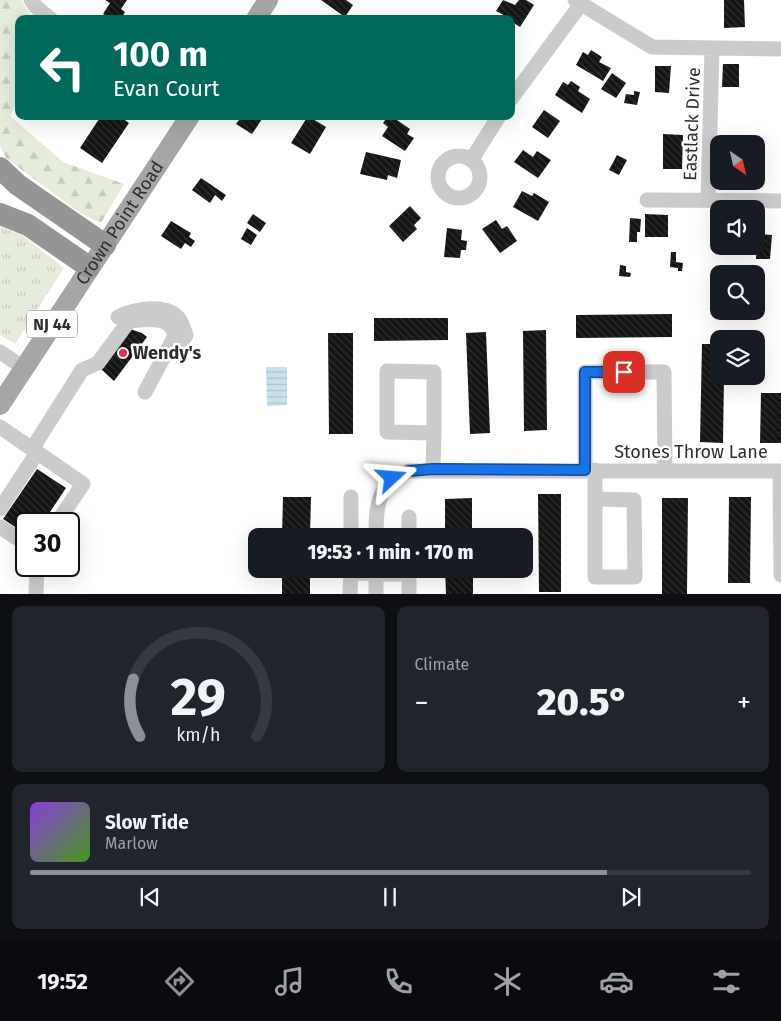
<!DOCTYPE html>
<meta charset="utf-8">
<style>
:root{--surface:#171b24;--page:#20242c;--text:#f1f3f6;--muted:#9ea1a6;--line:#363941;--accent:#8c9099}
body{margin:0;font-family:"Fira Sans",sans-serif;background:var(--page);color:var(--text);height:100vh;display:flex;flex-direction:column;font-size:19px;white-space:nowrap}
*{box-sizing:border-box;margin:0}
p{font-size:16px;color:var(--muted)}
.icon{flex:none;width:28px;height:28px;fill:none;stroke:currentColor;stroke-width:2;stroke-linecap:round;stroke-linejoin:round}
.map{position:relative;height:594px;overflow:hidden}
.panel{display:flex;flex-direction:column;gap:12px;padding:12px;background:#0d0f14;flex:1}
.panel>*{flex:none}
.banner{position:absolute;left:15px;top:15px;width:500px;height:105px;border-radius:10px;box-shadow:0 5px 20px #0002;background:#00695c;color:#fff;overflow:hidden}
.needle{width:32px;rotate:146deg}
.fabs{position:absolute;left:710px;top:135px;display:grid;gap:10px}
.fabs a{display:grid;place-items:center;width:55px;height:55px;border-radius:10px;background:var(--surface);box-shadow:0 5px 20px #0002;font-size:25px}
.speed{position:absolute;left:15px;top:512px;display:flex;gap:10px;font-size:25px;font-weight:700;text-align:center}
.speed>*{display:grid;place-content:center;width:65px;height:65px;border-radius:50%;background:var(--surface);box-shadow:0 5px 20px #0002;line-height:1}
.speed .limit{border:2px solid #111;border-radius:8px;background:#fff;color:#111}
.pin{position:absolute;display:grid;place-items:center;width:42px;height:42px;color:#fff;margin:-21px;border-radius:10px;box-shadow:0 2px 8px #0006}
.me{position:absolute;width:55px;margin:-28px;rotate:71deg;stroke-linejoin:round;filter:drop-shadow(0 0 4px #0008)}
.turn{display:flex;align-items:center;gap:18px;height:105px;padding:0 15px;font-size:22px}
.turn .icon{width:65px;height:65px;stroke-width:2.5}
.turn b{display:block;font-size:35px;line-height:42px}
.big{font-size:38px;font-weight:800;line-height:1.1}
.panel .widget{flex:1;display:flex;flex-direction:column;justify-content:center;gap:8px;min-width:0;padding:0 18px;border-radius:10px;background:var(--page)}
.panel .dial{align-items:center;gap:0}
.dial svg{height:130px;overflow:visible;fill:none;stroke:var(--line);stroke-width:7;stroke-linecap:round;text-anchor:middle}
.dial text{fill:var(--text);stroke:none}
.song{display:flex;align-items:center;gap:15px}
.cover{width:60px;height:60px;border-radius:8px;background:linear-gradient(135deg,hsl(270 70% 55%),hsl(100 70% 35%))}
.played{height:5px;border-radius:2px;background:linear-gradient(90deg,var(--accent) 80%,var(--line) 80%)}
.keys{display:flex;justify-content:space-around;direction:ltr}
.heat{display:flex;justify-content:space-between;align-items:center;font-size:28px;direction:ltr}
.panel .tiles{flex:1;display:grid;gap:12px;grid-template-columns:1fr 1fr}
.widget:last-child{grid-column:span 2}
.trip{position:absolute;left:248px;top:528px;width:285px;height:50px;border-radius:10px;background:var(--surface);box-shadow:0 5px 20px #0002;font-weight:800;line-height:50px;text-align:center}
.tabs{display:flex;height:80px;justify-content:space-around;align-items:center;background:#090b0e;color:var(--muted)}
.tabs .icon{width:35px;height:35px}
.tabs .on{color:var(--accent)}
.tabs b{font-size:22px;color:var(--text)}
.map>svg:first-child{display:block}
.grass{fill:url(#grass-tufts)}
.forest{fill:url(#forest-firs)}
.water{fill:url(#water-rules)}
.building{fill:url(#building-back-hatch)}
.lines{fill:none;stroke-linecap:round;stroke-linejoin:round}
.minor{stroke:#cbcbcb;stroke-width:15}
.major{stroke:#a6a6a6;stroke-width:20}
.highway{stroke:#959595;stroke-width:22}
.route-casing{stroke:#114b97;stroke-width:12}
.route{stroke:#1a73e8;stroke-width:9}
.poi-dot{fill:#ea2c50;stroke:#fff;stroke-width:2}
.labels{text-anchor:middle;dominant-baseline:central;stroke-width:5;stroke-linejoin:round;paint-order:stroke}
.shield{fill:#fff;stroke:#6d6d6d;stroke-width:1}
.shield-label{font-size:16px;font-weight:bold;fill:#2e2e2e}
.street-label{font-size:18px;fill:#2e2e2e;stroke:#fff}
.poi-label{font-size:18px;font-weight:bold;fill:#2e2e2e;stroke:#fff;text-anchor:start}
</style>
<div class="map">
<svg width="781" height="594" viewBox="0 0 781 594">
<defs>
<pattern id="grass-tufts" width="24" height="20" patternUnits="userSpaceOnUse" patternTransform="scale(1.25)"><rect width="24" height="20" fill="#e6ecdb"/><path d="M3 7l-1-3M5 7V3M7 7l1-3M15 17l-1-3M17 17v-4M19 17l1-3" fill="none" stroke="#c6cbbc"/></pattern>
<pattern id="forest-firs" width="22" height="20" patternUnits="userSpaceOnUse" patternTransform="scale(1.25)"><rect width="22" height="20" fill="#e6ecdb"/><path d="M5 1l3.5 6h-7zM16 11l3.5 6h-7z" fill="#c6cbbc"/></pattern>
<pattern id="water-rules" width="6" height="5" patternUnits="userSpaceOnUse" patternTransform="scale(1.25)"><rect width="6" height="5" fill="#c7e2ec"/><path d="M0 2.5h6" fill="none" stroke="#abc2cb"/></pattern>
<pattern id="building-back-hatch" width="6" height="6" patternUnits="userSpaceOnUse" patternTransform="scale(1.25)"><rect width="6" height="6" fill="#151515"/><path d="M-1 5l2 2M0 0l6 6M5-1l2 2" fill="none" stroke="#2f2f2f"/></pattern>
</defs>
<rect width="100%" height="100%" fill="#fff"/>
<!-- grass -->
<path class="grass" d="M0 227 22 235 64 268 15 344 0 335Z"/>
<!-- forest -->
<path class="forest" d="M0 0H21L33 19H19V98L10 116 63 162 124 184 101 223 80 213 6 158 0 146Z"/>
<!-- water -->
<path class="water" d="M266 367H287V405L267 406Z"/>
<!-- building -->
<path class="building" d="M105 0H127L121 9 125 12 121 19H111L103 14 110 3Z
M321 0H346L353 5 345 17Z
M503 0 515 5 519 0H526L534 5 520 27 511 21V19L496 11Z
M724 0H744L745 27 724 28Z
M591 50 602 57 599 62 611 68 603 81 576 65 583 52 588 55Z
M723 64H739V87H722Z
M655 66H671L669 93 655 92Z
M612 73 626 83 616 98 601 89Z
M571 81 580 87 578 91 590 99 582 113 555 95 563 82 568 85Z
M634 91 640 92 637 105 624 103 626 94 634 95Z
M544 110 560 121 548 138 532 127Z
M101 116H119L129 123 102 163 80 148Z
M242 116H264L252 134 236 124Z
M308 116 326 127 310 154 291 143Z
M388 116H391L410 129 407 134 414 138 405 151 382 136 388 127 383 123Z
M663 134 683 135 682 169H663Z
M523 150 533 157 537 151 551 160 538 178 514 162Z
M366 152 401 160 397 178 388 175 387 180 360 174Z
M617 155 627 160 619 175 609 170Z
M201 178 226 195 222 201 215 195 210 203 192 190Z
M522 191 532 196 534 193 549 202 538 221 513 207Z
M410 206 421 218 414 225 417 229 403 242 389 226Z
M253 214 266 223 260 232 247 223Z
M645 214 668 215V237H645Z
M630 218 641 219 640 232H637V242H629Z
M496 220 502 229 507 226 517 241 500 253 482 229Z
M171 221 191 233 189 237 195 241 191 247 185 243 181 249 161 236Z
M247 228 257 235 251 245 241 239Z
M447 228 462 230 461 240 467 241 466 250H461L460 258 444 257Z
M757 234 772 235 770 259H756Z
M671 252H676V262L683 263 682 271H678V268L670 267Z
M620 265 626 266V272L631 273 630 277 619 276Z
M672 314V337L576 338V315Z
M374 318H448V340L374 341Z
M127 328 142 333 147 337 114 381 101 369Z
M546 330 547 430 524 431 523 331Z
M486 332 490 433 470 434 466 333Z
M328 333H353V434H329Z
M702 344H719V376H724L723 443 700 442Z
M761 393H781V443H760Z
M37 469 66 488 42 524H26V534L3 519Z
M538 494H561V592H539Z
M283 497H311L310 536H282Z
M729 497H751L750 583H728Z
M472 498V536H445V499Z
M662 498H688L687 594H662Z
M282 569H310V594H282Z
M445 569H473V594H446Z"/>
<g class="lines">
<!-- minor -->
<path class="minor" d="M31 0 36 7 51 19
M575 0 652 47 781 49
M511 99 581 4
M438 177a21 21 0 1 1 42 0a21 21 0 1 1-42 0Z
M472 159 499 116
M647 200 781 201
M708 200 712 50
M118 317C134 309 168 302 180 320 183 325 184 330 186 335L175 353
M0 352 24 368
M387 371 434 372V433L387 432Z
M0 427 83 484 56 524
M32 449 82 370 98 363 129 321C147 320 170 314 175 336L145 392
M433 469 434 433
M585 470V372H664L665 470
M780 471 781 575
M595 499 634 500 635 577H595V470
M0 509 37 453
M409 517V536
M0 527 26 544
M351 536V497
M376 536C376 503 377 486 409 471H781
M409 569V594
M351 573 409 574
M36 594 37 566
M350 594 351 569
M376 594V569"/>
<!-- major -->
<g class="major">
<path d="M256 19 268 0"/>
<path id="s1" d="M0 405 190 116"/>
</g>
<!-- highway -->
<path class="highway" d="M0 168 18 185 105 245
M0 214 28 225 89 267"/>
</g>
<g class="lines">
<!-- route casing -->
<g class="route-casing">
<path id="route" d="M392 478 409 471 433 469 585 470V372H624"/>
</g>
<!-- route -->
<use href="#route" class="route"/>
</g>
<!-- markers -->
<circle class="poi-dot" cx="123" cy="353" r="5"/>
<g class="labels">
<!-- shield labels -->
<rect class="shield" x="27" y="310.5" width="50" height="27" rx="4"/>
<g class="shield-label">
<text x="52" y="324">NJ 44</text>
</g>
<!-- street labels -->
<g class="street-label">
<text transform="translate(692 124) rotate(-88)">Eastlack Drive</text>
<text stroke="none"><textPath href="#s1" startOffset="218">Crown Point Road</textPath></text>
<text x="691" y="452">Stones Throw Lane</text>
</g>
<!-- poi labels -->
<g class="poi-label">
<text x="133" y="353">Wendy's</text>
</g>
</g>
</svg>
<div class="fabs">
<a><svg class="needle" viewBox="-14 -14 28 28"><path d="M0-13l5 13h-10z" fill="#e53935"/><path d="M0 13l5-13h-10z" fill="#9ea1a6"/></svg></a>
<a><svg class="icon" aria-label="sound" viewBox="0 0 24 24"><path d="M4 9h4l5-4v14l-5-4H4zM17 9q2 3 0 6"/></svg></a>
<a><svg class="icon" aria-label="search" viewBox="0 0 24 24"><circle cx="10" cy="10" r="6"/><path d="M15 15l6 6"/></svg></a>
<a><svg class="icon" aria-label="layers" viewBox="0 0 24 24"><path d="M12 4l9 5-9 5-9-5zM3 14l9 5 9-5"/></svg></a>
</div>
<div class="speed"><div class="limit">30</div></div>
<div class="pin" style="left:624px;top:372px;background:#d93025"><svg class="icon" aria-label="arrive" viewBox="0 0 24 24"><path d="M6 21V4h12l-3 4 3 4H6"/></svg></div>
<svg class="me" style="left:392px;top:478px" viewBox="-20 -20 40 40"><path d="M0-17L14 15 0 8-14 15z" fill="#1a73e8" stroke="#fff" stroke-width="4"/></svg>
<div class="trip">19:53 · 1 min · 170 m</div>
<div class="banner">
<div class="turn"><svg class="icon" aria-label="left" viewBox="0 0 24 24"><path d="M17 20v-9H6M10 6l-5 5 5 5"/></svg><div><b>100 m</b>Evan Court</div></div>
</div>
</div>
<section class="panel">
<div class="tiles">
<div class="widget dial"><svg viewBox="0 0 100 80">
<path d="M14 69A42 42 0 1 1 86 69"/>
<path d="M14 69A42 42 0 0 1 10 34" stroke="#8c9099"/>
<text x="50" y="56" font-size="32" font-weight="700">29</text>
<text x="50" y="72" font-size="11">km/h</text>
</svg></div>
<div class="widget"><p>Climate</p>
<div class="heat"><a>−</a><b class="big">20.5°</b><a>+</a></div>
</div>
<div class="widget">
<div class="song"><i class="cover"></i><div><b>Slow Tide</b><p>Marlow</p></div></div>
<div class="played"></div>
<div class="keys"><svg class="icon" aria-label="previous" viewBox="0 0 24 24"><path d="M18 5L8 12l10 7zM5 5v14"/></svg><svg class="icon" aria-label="pause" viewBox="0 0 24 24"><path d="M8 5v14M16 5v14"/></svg><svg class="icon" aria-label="next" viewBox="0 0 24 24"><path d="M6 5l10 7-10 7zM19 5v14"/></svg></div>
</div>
</div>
</section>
<nav class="tabs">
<b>19:52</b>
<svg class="icon on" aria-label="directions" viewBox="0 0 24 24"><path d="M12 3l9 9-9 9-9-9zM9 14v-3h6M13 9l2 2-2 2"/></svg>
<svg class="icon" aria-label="music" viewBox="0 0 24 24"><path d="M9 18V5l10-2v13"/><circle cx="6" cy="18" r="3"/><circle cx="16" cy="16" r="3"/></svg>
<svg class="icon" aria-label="phone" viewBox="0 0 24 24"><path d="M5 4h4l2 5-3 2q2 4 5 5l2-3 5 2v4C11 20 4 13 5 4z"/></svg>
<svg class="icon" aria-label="climate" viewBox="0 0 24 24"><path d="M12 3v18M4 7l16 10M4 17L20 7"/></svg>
<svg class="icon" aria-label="car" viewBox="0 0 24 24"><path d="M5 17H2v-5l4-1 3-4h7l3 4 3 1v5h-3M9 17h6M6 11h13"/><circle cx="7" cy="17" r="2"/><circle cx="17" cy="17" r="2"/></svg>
<svg class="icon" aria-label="filters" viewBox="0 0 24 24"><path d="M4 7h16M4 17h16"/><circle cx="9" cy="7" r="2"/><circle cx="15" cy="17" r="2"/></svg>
</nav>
